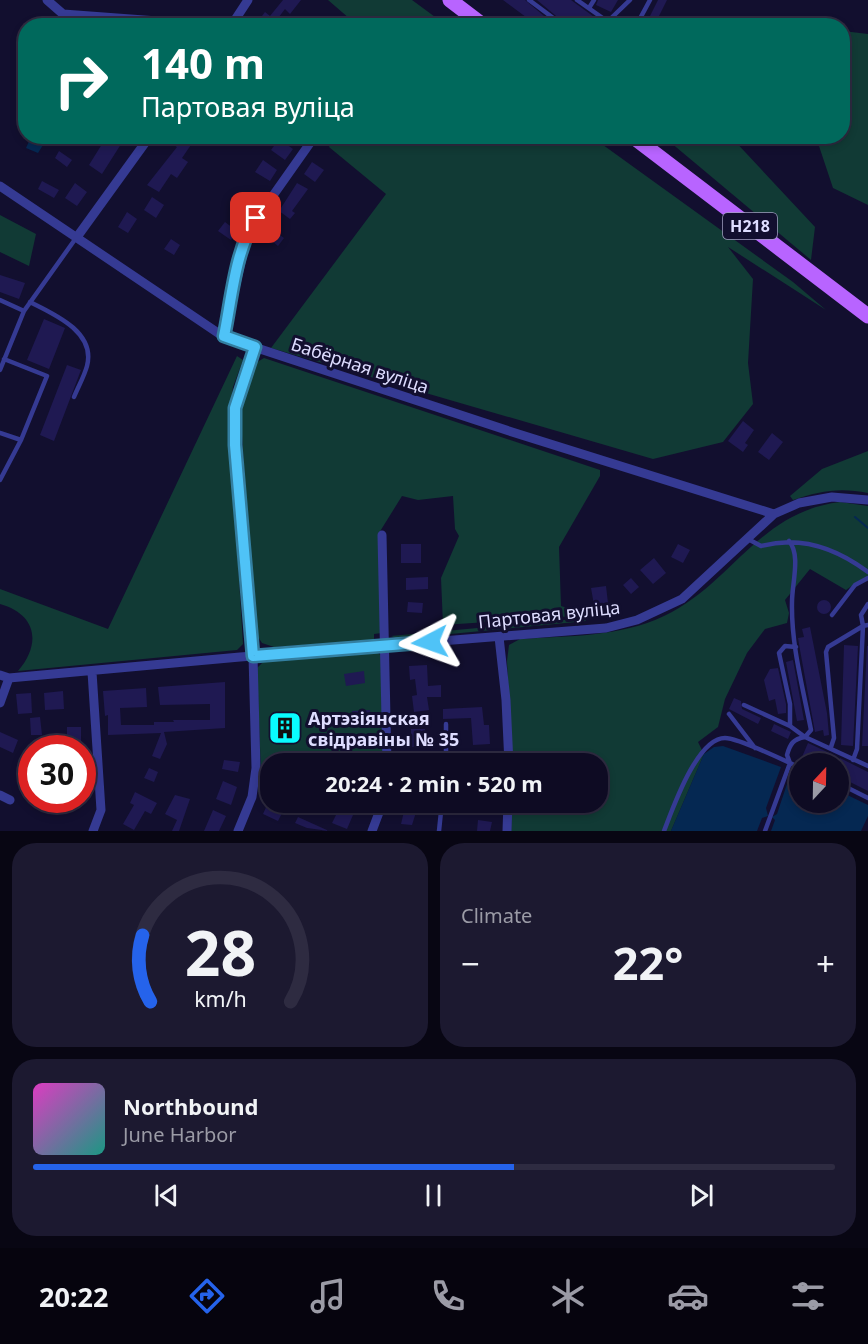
<!DOCTYPE html>
<meta charset="utf-8">
<style>
:root{--surface:#0e0b23;--page:#1c1930;--text:#f1f3f6;--muted:#9b9ba6;--line:#2e2b41;--accent:#2563eb}
body{margin:0;font-family:"Noto Sans",sans-serif;background:var(--page);color:var(--text);height:100vh;display:flex;flex-direction:column;font-size:22px;white-space:nowrap}
*{box-sizing:border-box;margin:0}
p{font-size:20px;color:var(--muted)}
.icon{flex:none;width:33px;height:33px;fill:none;stroke:currentColor;stroke-width:2;stroke-linecap:round;stroke-linejoin:round}
.map{position:relative;height:831px;overflow:hidden}
.details{display:flex;flex-direction:column;gap:12px;padding:12px;background:#080613;flex:1}
.details>*{flex:none}
.banner{position:absolute;left:18px;top:18px;width:832px;height:126px;border-radius:24px;box-shadow:0 3px 9px #0003,0 0 0 2px var(--line);background:#00695c;color:#fff;overflow:hidden}
.needle{width:39px;rotate:22deg}
.fabs{position:absolute;left:789px;top:753px;display:grid;gap:12px}
.fabs a{display:grid;place-items:center;width:60px;height:60px;border-radius:50%;background:var(--surface);box-shadow:0 3px 9px #0003,0 0 0 2px var(--line);font-size:30px}
.speed{position:absolute;left:18px;top:735px;display:flex;gap:12px;font-size:30px;font-weight:700;text-align:center}
.speed>*{display:grid;place-content:center;width:78px;height:78px;border-radius:50%;background:var(--surface);box-shadow:0 3px 9px #0003,0 0 0 2px var(--line);line-height:1}
.speed .limit{border:9px solid #d22;background:#fff;color:#111}
.pin{position:absolute;display:grid;place-items:center;width:51px;height:51px;color:#fff;margin:-26px;border-radius:12px;box-shadow:0 3px 9px #0006}
.me{position:absolute;width:66px;margin:-33px;rotate:266deg;stroke-linejoin:round;filter:drop-shadow(0 0 4px #0008)}
.turn{display:flex;align-items:center;gap:21px;height:126px;padding:0 24px;font-size:27px}
.turn .icon{width:78px;height:78px;stroke-width:2.5}
.turn b{display:block;font-size:42px;line-height:51px}
.big{font-size:45px;font-weight:700;line-height:1.1}
.details .widget{flex:1;display:flex;flex-direction:column;justify-content:center;gap:9px;min-width:0;padding:0 21px;border-radius:24px;background:var(--page)}
.details .dial{align-items:center;gap:0}
.dial svg{height:156px;overflow:visible;fill:none;stroke:var(--line);stroke-width:7;stroke-linecap:round;text-anchor:middle}
.dial text{fill:var(--text);stroke:none}
.song{display:flex;align-items:center;gap:18px}
.cover{width:72px;height:72px;border-radius:9px;background:linear-gradient(135deg,hsl(310 70% 55%),hsl(170 70% 35%))}
.played{height:6px;border-radius:3px;background:linear-gradient(90deg,var(--accent) 60%,var(--line) 60%)}
.keys{display:flex;justify-content:space-around;direction:ltr}
.heat{display:flex;justify-content:space-between;align-items:center;font-size:33px;direction:ltr}
.details .tiles{flex:1;display:grid;gap:12px;grid-template-columns:1fr 1fr}
.widget:last-child{grid-column:span 2}
.trip{position:absolute;left:260px;top:753px;width:348px;height:60px;border-radius:24px;background:var(--surface);box-shadow:0 3px 9px #0003,0 0 0 2px var(--line);font-weight:700;line-height:60px;text-align:center}
.tabs{display:flex;height:96px;justify-content:space-around;align-items:center;background:#06040e;color:var(--muted)}
.tabs .icon{width:42px;height:42px}
.tabs .selected{color:var(--accent)}
.tabs b{font-size:27px;color:var(--text)}
.map>svg:first-child{display:block}
.green{fill:#113a35}
.water{fill:#052852}
.lines{fill:none;stroke-linecap:round;stroke-linejoin:round}
.stream{stroke:#052852;stroke-width:2}
.building{fill:#1f1952}
.lane{stroke:#353a93;stroke-width:4.5}
.street{stroke:#353a93;stroke-width:9}
.primary{stroke:#b864ff;stroke-width:15}
.route-casing{stroke:#337fa1;stroke-width:15}
.route{stroke:#4fc3f7;stroke-width:10}
.labels{text-anchor:middle;dominant-baseline:central;stroke-width:6;stroke-linejoin:round;paint-order:stroke}
.shield{fill:#120f2f;stroke:#a19fc1;stroke-width:1.5}
.shield-label{font-size:16px;font-weight:bold;fill:#deddff}
.street-label{font-size:18px;fill:#deddff;stroke:#120f2f}
.poi-label{font-size:18px;font-weight:bold;fill:#deddff;stroke:#120f2f;text-anchor:start}
</style>
<div class="map">
<svg width="868" height="831" viewBox="0 0 868 831">
<rect width="100%" height="100%" fill="#120f2f"/>
<!-- green -->
<path class="green" d="M328 0H412L446 25H357Z
M843 31 868 34V205L833 188 816 137 843 136Z
M333 137H592L793 282 826 310 728 247 753 279 748 363 753 404 723 442 653 459 271 348 386 194 329 147Z
M664 137H731L815 227 811 260Z
M0 215 36 234 29 266 0 252Z
M237 356 243 360 233 387 229 417 243 644 237 650 18 671C42 643 36 614 0 604V589L108 629Z
M264 358 600 470V476L559 547 561 606 589 615 443 625 441 578 459 536 455 529 453 496 418 500 402 496 379 533 382 633 374 634V640L274 647 262 643 255 632 241 420 242 408 254 364Z
M868 451V493C840 487 819 491 793 500L790 496 822 469Z
M840 502 868 506V580H860L846 590 810 569 785 600 789 613 787 623 765 629 747 653 725 699 718 727 698 742 704 754 671 831H511L512 803 597 802V764L512 763 507 661 509 645 520 639C568 636 620 637 664 616 732 584 758 512 840 502Z
M585 618 586 621 399 639 391 636Z
M373 651 381 655 383 763 270 764V796L258 792 261 773 257 668 266 659Z"/>
<!-- water -->
<path class="water" d="M31 137H48L38 153 26 148Z
M723 746 781 767 766 808 768 816 762 818 757 831H671L704 754 714 747Z
M790 775 799 778 800 802H838L839 791 868 805V816L861 831H771L775 820 772 817 777 814Z"/>
<g class="lines">
<!-- stream -->
<path class="stream" d="M855 517 868 528"/>
</g>
<!-- building -->
<path class="building" d="M283 0H301L290 14 285 9 272 26H266L259 20 265 12 270 16Z
M503 0H525L556 26H538Z
M537 0H571L601 22 599 26H568Z
M598 0H618L611 12 596 5Z
M658 0H667L654 26H645Z
M107 136H117L123 141 102 174 89 165Z
M176 136H197L182 158 188 162 177 178 171 174 159 192 147 185 177 147 172 144Z
M279 139 293 149 285 160 271 150Z
M59 151 72 160 67 167 55 158Z
M263 160 277 170 270 181 255 172Z
M312 162 324 170 315 182 304 174Z
M42 181 59 190 54 198 38 189Z
M75 183 87 192 77 206 65 198Z
M297 183 308 189 292 211 295 213 290 219 279 211Z
M152 197 164 205 156 218 144 210Z
M239 202 253 211 247 221 233 212Z
M127 212 137 219 128 233 118 227Z
M225 222 237 231 231 240 218 231Z
M269 227 284 238 278 246 263 234Z
M171 239 180 245 174 255 164 249Z
M0 275 25 283 19 299 0 292Z
M44 319 65 328 49 369 27 360Z
M67 365 81 370 54 441 40 435Z
M743 421 754 430 745 443 748 445 743 452 728 441Z
M772 433 783 442 769 460 758 452Z
M401 544H421V563H401Z
M678 544 690 550 683 563 671 557Z
M654 558 666 573 653 584 640 570Z
M428 577V589L406 590V578Z
M631 578 639 587 631 594 623 585Z
M606 586 608 603 594 605 591 588Z
M817 607a7 7 0 1 1 14 0a7 7 0 1 1-14 0Z
M408 602 423 603 422 613 407 612Z
M810 627 827 713 829 735 824 736 823 730 815 732 800 650 798 638 804 637 802 629Z
M844 645 858 646 853 746 841 745Z
M867 646H868V746H862Z
M793 660 804 720 797 721 786 662Z
M427 665 428 686 441 685V697H427L429 710 414 712 412 696 417 695 415 679 410 680 409 666Z
M778 668 786 704V713L778 714 775 699 769 701 764 680 770 669Z
M364 671 365 683 346 686 344 674Z
M225 682V728L164 732 167 744 160 759 152 756 161 733 108 735V715L105 716 103 691 146 688 147 707 120 708 121 725H154V722H174L173 720H210V704L160 705 158 687Z
M63 691 64 709 45 710 44 693Z
M31 693 32 713 18 714 16 694Z
M734 698 741 701 742 709 761 718 758 724 729 709Z
M482 707 484 725H489L490 744 473 745 471 718 443 719V709Z
M370 710 371 724 353 725 352 711Z
M40 717 42 735H31L30 718Z
M774 724 791 732 788 739 771 731Z
M67 727H81V746H67Z
M411 729H425V747H411Z
M0 732 18 740 13 753 0 747Z
M808 743 836 756 837 764H815L802 757Z
M840 758 868 772V791L838 776Z
M224 760 240 762 238 772 222 769Z
M149 768 158 772 154 782 144 778Z
M223 781 237 787 231 805 216 799Z
M135 792 157 803 151 814 145 811 134 830 123 824 134 805 130 803Z
M175 795 190 799 179 831H172L177 820 165 814Z
M304 802H328L353 815 347 829 332 823 336 815Z
M451 802H470V808L450 809Z
M268 803 283 811 278 821 263 814Z
M406 803 418 806 412 825 401 824Z
M213 810 226 816 219 831H204Z
M298 817 329 831 307 828 295 823Z
M478 820 492 822 490 831H477Z"/>
<g class="lines">
<!-- lane -->
<path class="lane" d="M529 0 564 26
M577 0 614 26
M589 8 594 0
M603 26 630 0
M636 26 650 0
M0 300 24 311
M30 302C54 314 96 332 87 366 84 377 78 387 74 397
M4 359 47 376 21 440
M0 370 24 311 76 238
M0 433 21 440 0 480
M748 539 761 546C801 535 836 548 868 572
M832 615 855 585 868 578
M744 705 790 726 805 737 811 730C803 688 791 645 792 602 792 583 801 555 789 541
M729 714 755 748
M446 724V764
M790 726V704L779 653 785 646 796 647
M831 747 834 738 826 652 828 647 863 626 861 615 868 604
M853 760 857 749 863 626 868 625
M800 768 790 763 787 755C790 744 793 739 805 737L868 766
M838 783 868 798
M439 831 442 802
M664 831C673 808 697 738 725 738 737 738 777 757 790 763L765 831"/>
<!-- street -->
<path class="street" d="M47 0 63 14 225 26
M231 26 248 0
M0 186 224 337 512 432 774 514
M77 237 150 136
M224 337 248 231 315 136
M382 535 387 764
M499 637 506 700 509 764
M92 672 101 810 93 831
M0 675 9 678 240 657 606 628 637 620 682 599 774 514 799 503 832 497 868 500
M0 703 9 678
M0 795 10 800
M238 831 252 797 256 768 253 656 235 445V408L255 347
M372 831 383 802
M507 831 508 802"/>
<!-- primary -->
<path class="primary" d="M450 0 484 26
M632 136 868 316"/>
</g>
<g class="lines">
<!-- route casing -->
<g class="route-casing">
<path id="route" d="M256 218C235 252 232 297 224 336L255 347 235 408V445L253 656 430 642"/>
</g>
<!-- route -->
<use href="#route" class="route"/>
</g>
<!-- icons -->
<defs>
<g id="building-square" transform="scale(1.725)"><rect x="-9" y="-9" width="18" height="18" rx="4" fill="#09fcff" stroke="#120f2f"/><path d="M-4-6H4V6H1V3H-1V6H-4ZM-2.5-4.3h1.7v1.8h-1.7ZM.8-4.3h1.7v1.8H.8ZM-2.5-1h1.7V.8h-1.7ZM.8-1h1.7V.8H.8Z" fill="#111"/></g>
</defs>
<g fill-rule="evenodd">
<use href="#building-square" x="285" y="728"/>
</g>
<g class="labels">
<!-- shield labels -->
<rect class="shield" x="723" y="213" width="54" height="26" rx="4.5"/>
<g class="shield-label">
<text x="750" y="226">Н218</text>
</g>
<!-- street labels -->
<g class="street-label">
<text transform="translate(360 365) rotate(18)">Бабёрная вуліца</text>
<text transform="translate(549 614) rotate(-6)">Партовая вуліца</text>
</g>
<!-- poi labels -->
<g class="poi-label">
<text x="308" y="718">Артэзіянская<tspan x="308" dy="21">свідравіны № 35</tspan></text>
</g>
</g>
</svg>
<div class="fabs">
<a><svg class="needle" viewBox="-14 -14 28 28"><path d="M0-13l5 13h-10z" fill="#e53935"/><path d="M0 13l5-13h-10z" fill="#9b9ba6"/></svg></a>
</div>
<div class="speed"><div class="limit">30</div></div>
<div class="pin" style="left:256px;top:218px;background:#d93025"><svg class="icon" aria-label="arrive" viewBox="0 0 24 24"><path d="M6 21V4h12l-3 4 3 4H6"/></svg></div>
<svg class="me" style="left:430px;top:642px" viewBox="-20 -20 40 40"><path d="M0-17L14 15 0 8-14 15z" fill="#4fc3f7" stroke="#fff" stroke-width="4"/></svg>
<div class="trip">20:24 · 2 min · 520 m</div>
<div class="banner">
<div class="turn"><svg class="icon" aria-label="right" viewBox="0 0 24 24"><path d="M7 20v-9h11M14 6l5 5-5 5"/></svg><div><b>140 m</b>Партовая вуліца</div></div>
</div>
</div>
<section class="details">
<div class="tiles">
<div class="widget dial"><svg viewBox="0 0 100 80">
<path d="M14 69A42 42 0 1 1 86 69"/>
<path d="M14 69A42 42 0 0 1 10 35" stroke="#2563eb"/>
<text x="50" y="56" font-size="32" font-weight="700">28</text>
<text x="50" y="72" font-size="11">km/h</text>
</svg></div>
<div class="widget"><p>Climate</p>
<div class="heat"><a>−</a><b class="big">22°</b><a>+</a></div>
</div>
<div class="widget">
<div class="song"><i class="cover"></i><div><b>Northbound</b><p>June Harbor</p></div></div>
<div class="played"></div>
<div class="keys"><svg class="icon" aria-label="previous" viewBox="0 0 24 24"><path d="M18 5L8 12l10 7zM5 5v14"/></svg><svg class="icon" aria-label="pause" viewBox="0 0 24 24"><path d="M8 5v14M16 5v14"/></svg><svg class="icon" aria-label="next" viewBox="0 0 24 24"><path d="M6 5l10 7-10 7zM19 5v14"/></svg></div>
</div>
</div>
</section>
<nav class="tabs">
<b>20:22</b>
<svg class="icon selected" aria-label="directions" viewBox="0 0 24 24"><path d="M12 3l9 9-9 9-9-9zM9 14v-3h6M13 9l2 2-2 2"/></svg>
<svg class="icon" aria-label="music" viewBox="0 0 24 24"><path d="M9 18V5l10-2v13"/><circle cx="6" cy="18" r="3"/><circle cx="16" cy="16" r="3"/></svg>
<svg class="icon" aria-label="phone" viewBox="0 0 24 24"><path d="M5 4h4l2 5-3 2q2 4 5 5l2-3 5 2v4C11 20 4 13 5 4z"/></svg>
<svg class="icon" aria-label="climate" viewBox="0 0 24 24"><path d="M12 3v18M4 7l16 10M4 17L20 7"/></svg>
<svg class="icon" aria-label="car" viewBox="0 0 24 24"><path d="M5 17H2v-5l4-1 3-4h7l3 4 3 1v5h-3M9 17h6M6 11h13"/><circle cx="7" cy="17" r="2"/><circle cx="17" cy="17" r="2"/></svg>
<svg class="icon" aria-label="filters" viewBox="0 0 24 24"><path d="M4 7h16M4 17h16"/><circle cx="9" cy="7" r="2"/><circle cx="15" cy="17" r="2"/></svg>
</nav>
